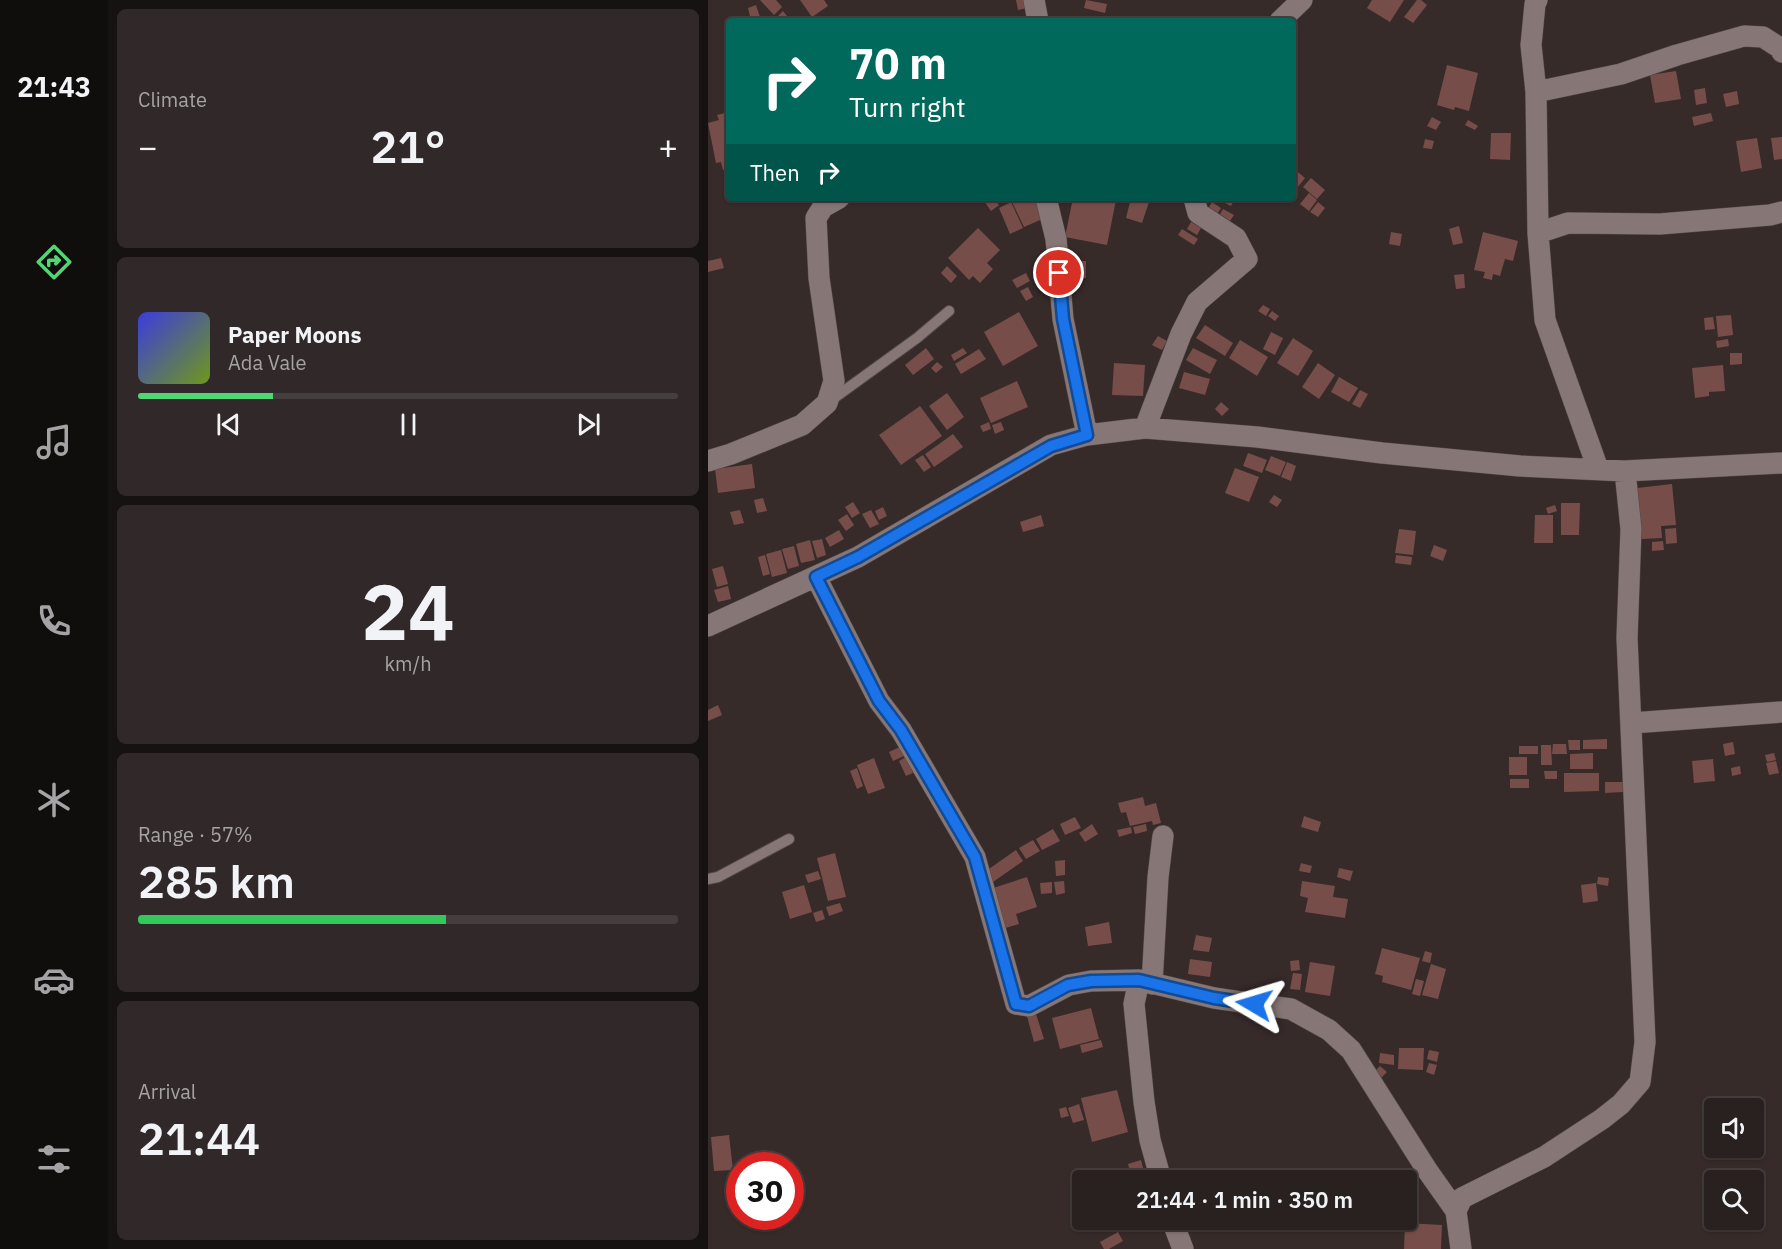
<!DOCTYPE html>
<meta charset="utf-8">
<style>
:root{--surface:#292020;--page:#312829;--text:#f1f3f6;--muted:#a5a3a5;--line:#453e3e;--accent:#51d674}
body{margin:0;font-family:"IBM Plex Sans",sans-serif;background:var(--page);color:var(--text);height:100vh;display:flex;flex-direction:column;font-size:22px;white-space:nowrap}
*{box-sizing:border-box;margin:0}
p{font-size:20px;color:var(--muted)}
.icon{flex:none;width:33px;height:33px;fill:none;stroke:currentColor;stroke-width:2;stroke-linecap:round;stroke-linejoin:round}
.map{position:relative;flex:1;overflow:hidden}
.side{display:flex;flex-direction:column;gap:9px;padding:9px;background:#171212;width:600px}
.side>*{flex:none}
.hud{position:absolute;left:18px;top:18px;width:570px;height:183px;border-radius:6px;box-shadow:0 2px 4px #0004,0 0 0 2px var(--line);background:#00695c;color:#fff;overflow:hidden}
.tools{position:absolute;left:996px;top:1098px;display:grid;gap:12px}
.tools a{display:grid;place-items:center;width:60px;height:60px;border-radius:6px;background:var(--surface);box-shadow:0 2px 4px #0004,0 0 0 2px var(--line);font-size:30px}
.speed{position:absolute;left:18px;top:1152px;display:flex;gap:12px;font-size:30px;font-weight:700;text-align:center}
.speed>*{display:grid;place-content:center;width:78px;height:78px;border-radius:50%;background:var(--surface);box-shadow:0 2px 4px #0004,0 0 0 2px var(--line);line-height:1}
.speed .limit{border:9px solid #d22;background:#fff;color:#111}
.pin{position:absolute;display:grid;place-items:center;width:51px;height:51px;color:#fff;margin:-26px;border:3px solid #fff;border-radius:50%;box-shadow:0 2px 6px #0007}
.me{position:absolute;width:66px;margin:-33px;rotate:277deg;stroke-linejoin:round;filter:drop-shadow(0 0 4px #0008)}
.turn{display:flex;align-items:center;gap:21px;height:126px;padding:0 24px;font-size:27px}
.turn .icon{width:78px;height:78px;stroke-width:2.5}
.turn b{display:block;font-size:42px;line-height:51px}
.then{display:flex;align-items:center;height:57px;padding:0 24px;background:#0003;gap:12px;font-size:22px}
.big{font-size:45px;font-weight:600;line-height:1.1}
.side .widget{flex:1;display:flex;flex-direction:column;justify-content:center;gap:9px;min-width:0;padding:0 21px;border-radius:9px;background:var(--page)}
.side .dial{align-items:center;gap:0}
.dial b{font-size:78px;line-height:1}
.song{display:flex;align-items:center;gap:18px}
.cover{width:72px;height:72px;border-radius:9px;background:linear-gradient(135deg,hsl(240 70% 55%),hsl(80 70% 35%))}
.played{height:6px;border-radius:3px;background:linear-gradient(90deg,var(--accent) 25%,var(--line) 25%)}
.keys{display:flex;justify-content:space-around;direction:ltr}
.heat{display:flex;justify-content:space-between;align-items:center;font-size:33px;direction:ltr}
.charge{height:9px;border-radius:4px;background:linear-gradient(90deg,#34c759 57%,var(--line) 0)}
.trip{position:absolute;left:364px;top:1170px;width:345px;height:60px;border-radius:6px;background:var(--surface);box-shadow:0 2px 4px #0004,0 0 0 2px var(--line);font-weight:600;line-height:60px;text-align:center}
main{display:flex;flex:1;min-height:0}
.tab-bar{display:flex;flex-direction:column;width:108px;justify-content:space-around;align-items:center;background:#100d0d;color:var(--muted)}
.tab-bar .icon{width:42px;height:42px}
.tab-bar .active{color:var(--accent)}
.tab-bar b{font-size:27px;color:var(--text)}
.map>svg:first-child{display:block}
.building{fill:#774d49}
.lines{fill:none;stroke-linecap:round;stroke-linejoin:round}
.service-casing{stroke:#524948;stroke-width:12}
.minor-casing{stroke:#524948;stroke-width:22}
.service{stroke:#867776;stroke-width:10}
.minor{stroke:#867776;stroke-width:21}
.route-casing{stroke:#114b97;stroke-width:15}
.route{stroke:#1a73e8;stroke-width:10}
</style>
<main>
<nav class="tab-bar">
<b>21:43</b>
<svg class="icon active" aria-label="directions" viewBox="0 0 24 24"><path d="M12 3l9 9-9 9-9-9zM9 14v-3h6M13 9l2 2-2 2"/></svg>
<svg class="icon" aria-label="music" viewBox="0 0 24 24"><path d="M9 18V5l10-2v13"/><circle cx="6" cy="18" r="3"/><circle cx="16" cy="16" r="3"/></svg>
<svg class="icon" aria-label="phone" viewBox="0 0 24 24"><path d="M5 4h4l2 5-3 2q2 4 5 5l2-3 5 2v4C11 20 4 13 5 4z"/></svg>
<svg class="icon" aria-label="climate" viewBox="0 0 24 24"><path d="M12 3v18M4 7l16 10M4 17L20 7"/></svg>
<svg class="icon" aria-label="car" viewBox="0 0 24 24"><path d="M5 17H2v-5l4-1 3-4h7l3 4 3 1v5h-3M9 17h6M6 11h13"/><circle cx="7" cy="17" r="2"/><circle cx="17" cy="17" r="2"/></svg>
<svg class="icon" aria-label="filters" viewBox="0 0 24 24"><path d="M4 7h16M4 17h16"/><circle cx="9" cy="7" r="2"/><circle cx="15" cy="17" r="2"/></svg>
</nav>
<section class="side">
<div class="widget"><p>Climate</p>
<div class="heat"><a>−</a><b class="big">21°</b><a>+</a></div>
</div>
<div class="widget">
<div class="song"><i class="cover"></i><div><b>Paper Moons</b><p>Ada Vale</p></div></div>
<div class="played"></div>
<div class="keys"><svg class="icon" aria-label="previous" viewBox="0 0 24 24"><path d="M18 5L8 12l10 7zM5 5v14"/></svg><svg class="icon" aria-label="pause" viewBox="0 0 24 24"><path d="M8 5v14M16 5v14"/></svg><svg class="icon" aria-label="next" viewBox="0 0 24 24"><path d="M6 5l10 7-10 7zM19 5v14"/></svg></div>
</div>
<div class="widget dial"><b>24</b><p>km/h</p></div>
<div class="widget"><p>Range · 57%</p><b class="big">285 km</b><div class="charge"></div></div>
<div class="widget"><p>Arrival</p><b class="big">21:44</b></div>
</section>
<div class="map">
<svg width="1074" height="1249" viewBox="0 0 1074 1249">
<rect width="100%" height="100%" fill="#372b2a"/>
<!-- building -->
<path class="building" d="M52 0H68L74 7 66 15Z
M92 0H116L120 6 104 17Z
M308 0H317L319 8 310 10Z
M378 0 399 4 397 13 376 8Z
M664 0H696L682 22 659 8Z
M709 0H713L719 5 705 23 696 17Z
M48 5 52 17 43 20 40 8Z
M75 11 83 21H69L67 19Z
M739 65 770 73 761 111 747 107 746 110 729 105Z
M968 71 973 99 947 103 942 75Z
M997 88 999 103 988 105 986 90Z
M1029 91 1031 104 1018 107 1015 94Z
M21 112V169L15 170 13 162 8 163 0 123 11 120 9 115Z
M1003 113 1005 121 986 126 984 117Z
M724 117 733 122 728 130 719 126Z
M760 120 770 126 767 130 757 125Z
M783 133H803L802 160 782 159Z
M1074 137V159L1066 160 1063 138Z
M1049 138 1054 168 1033 172 1028 141Z
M717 139 726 141 724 149 715 148Z
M585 168 597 178 585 193Z
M603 178 617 190 609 199 595 187Z
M601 193 609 200 601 211 592 204Z
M274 198H285L291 205 283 211Z
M308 198H330L339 217 316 227 304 202 309 200Z
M365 198H396L408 200 399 245 357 237Z
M423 198 441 202 434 223 418 218Z
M507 198H527L523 206Z
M303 202 315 228 302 234 291 208Z
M504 202 513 208 510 213 501 207Z
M610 202 617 208 610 217 602 212Z
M515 209 526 215 522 221 512 214Z
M483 222 493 228 489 235 479 229Z
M751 226 755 243 745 245 741 229Z
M270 228 292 250 279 263 285 269 272 283 265 276 261 280 240 258Z
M474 229 490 239 486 245 470 235Z
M683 232 694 234 692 246 681 244Z
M775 232 810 241 805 261 797 259 792 276 785 274 784 280 775 278 777 272 766 270Z
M13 258 16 268 0 272V261Z
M364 261H378V278H364Z
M239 266 249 276 243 283 233 273Z
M318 273 322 281 309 288 304 280Z
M756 274 757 288 748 289 746 275Z
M320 287 325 297 318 301 312 291Z
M555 305 562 309 558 316 550 311Z
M564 311 571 316 567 321 560 316Z
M311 312 330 346 295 366 276 332Z
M1023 315 1025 335 1010 337 1008 316Z
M1005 317 1007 329 997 330 996 318Z
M497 325 525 343 517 356 488 338Z
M563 332 575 338 567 355 555 349Z
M450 336 459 341 454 350 444 345Z
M585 338 605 351 590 376 569 363Z
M1020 339 1021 346 1009 348 1008 341Z
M532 340 560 357 549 376 521 358Z
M218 348 226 359 205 375 197 365Z
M255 348 259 353 246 361 243 355Z
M485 348 509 360 502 374 478 360Z
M271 349 278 359 253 374 247 364Z
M1022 353H1034V364L1022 365Z
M229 362 235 367 228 373 223 368Z
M406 363 437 365 435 396 404 395Z
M610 363 627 375 611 399 594 387Z
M1015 365 1017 391 1001 392V396L987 398 984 368Z
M476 372 502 379 497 395 471 388Z
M631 377 650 388 641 402 623 392Z
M309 381 320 407 283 423 272 398Z
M652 390 660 394 652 408 644 404Z
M239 393 256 417 239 430 221 406Z
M513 402 521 409 514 416 507 409Z
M212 406 234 436 193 465 171 435Z
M281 422 283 429 275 432 272 426Z
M293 422 296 430 287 434 284 425Z
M245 434 255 447 226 467 217 454Z
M540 453 559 460 554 473 535 466Z
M215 455 223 467 216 472 207 460Z
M563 456 578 462 572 476 557 470Z
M579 462 588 466 583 481 573 477Z
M44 464 47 488 10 493 7 469Z
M527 468 551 477 541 502 517 493Z
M964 484 968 525 953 526 954 538 934 539 929 488Z
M566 495 574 500 569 507 561 502Z
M55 498 59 511 49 513 46 500Z
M145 502 152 513 144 518 137 507Z
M853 503H872L871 535H853Z
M847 505 849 511 840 514 838 508Z
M175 507 179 516 171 520 167 511Z
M32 510 36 523 26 525 22 512Z
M163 510 171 524 162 528 154 514Z
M139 514 146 525 138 531 130 520Z
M333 515 336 526 315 532 312 522Z
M827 515H845V543H826Z
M968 528 969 543 958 544 957 529Z
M691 529 708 531 705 555 687 553Z
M131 530 136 539 122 547 117 538Z
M114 539 118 555 109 558 104 541Z
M102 540 107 560 93 563 88 544Z
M955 541 956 550 944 551V542Z
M726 545 739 550 735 561 722 556Z
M86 546 91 566 80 569 74 549Z
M73 550 79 573 64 577 58 554Z
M57 555 62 574 55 576 50 557Z
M688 555 704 557 703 565 687 563Z
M15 566 20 584 9 587 4 569Z
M20 586 23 599 10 602 6 590Z
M10 705 14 715 0 721V710Z
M899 739V749H875V740Z
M860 740H872V750H861Z
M1025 742 1027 754 1017 756 1015 744Z
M845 744H858L859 754H844Z
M833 745H843L844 765H833Z
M194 746 198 755 185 761 181 752Z
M811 746H830V754H811Z
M885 753V769H862V754Z
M1066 753 1068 760 1059 762 1057 755Z
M198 757 205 773 198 776 191 761Z
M801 757H819V775H801Z
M166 758 177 788 160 794 149 765Z
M1005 759 1007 781 986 783 984 761Z
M1068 761 1071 773 1061 775 1058 763Z
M1032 766 1033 774 1024 776 1023 768Z
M149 768 155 786 149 789 142 771Z
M836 771H849V779H837Z
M856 773H891V791L856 792Z
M802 779H821V788H802Z
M897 782H915V792L897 793Z
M435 797 437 806 448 803 453 823 445 825 444 821 422 826 418 812 413 813 410 803Z
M596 816 613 822 610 832 593 827Z
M367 817 373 828 357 835 352 824Z
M384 824 390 834 377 842 371 833Z
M438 824 439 831 427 834 425 827Z
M423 827 424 833 411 837 409 830Z
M345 829 352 841 334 850 328 839Z
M325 840 332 851 318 859 311 848Z
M308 850 315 861 285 882 278 871Z
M127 853 138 897 120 901 109 858Z
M357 860V875L348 876 347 861Z
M593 863 604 866 602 873 591 871Z
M631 868 645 871 642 881 629 877Z
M110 871 113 879 100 883 97 875Z
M319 877 329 907 308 914 311 924 291 930 279 890Z
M890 877 901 878 900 886 889 884Z
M356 881 357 893 348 895 346 882Z
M594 881 627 886 625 897 640 899 637 918 597 912 600 898 592 896Z
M344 882V893L333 894 332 883Z
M888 883 890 901 875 903 873 885Z
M96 885 104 912 82 919 74 892Z
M132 903 135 911 121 916 118 907Z
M114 910 117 919 108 922 105 913Z
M401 922 404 943 380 946 377 927Z
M488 935 504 938 501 952 485 950Z
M674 948 712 958 703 990 674 982 675 976 667 974Z
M717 951 724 953 722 963 714 961Z
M482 959 504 962 502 977 480 974Z
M591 960 592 970 583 971 582 961Z
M602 962 627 966 622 996 597 992Z
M723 964 738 969 730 999 714 995Z
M585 973 594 974 592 990 582 989Z
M708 979 716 981 712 996 704 994Z
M383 1008 391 1039 352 1049 344 1018Z
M328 1014 336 1039 326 1042 319 1016Z
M393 1040 395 1047 374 1053 372 1045Z
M691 1048H716L715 1070 690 1069Z
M721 1050 731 1052 729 1062 719 1059Z
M672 1053 686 1055V1065L671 1063Z
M721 1063 729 1065 726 1075 718 1072Z
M672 1066 679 1072 672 1079 666 1072Z
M409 1090 420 1132 384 1142 373 1098Z
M371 1104 376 1120 365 1123 360 1108Z
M358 1107 361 1116 353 1118 351 1109Z
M21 1135 25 1170 6 1171 3 1137Z
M433 1160 437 1175 424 1179 420 1164Z
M402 1176V1179L415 1176 416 1180H389Z
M388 1220H416L394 1226 393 1223 389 1224Z
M697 1223 734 1225 733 1249H696Z
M410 1232 415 1241 401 1249H396L392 1242Z"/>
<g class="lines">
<!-- service casing -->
<g class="service-casing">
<path id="service" d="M122 401 209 338 241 311
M0 879 10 877 81 839"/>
</g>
<!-- minor casing -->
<g class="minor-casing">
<path id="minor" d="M326 0 330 21
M829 0 827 4 823 45 828 92 830 233 837 320 890 469
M572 21 594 0
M828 92 913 74 969 55 1036 36 1055 37 1072 48 1074 52
M338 198 348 239 355 319 379 435
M830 233 860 223 952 224 1062 215 1074 212
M437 428 473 334 489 302 539 259 528 238 490 213 486 198
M0 461 23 454 94 425 119 403 126 381 111 278 108 218 115 207 131 198
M108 577 171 701 193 730 267 857 308 1004 321 1006 361 985 383 981 431 980 506 998 583 1009 621 1030 643 1050 719 1170 748 1211
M0 626 150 557 343 445 379 435 437 428 549 437 674 453 812 466 917 471 1074 463
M924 723 1074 712
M431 980 426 1004 436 1102 442 1140 453 1180
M444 984 450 877 455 836
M464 1220 475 1249
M753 1249 748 1211 754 1198 836 1157 894 1119 913 1104 932 1082 937 1042 919 638 923 529 917 471"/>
</g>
<!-- service -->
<use href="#service" class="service"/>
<!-- minor -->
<use href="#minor" class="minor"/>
</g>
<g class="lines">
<!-- route casing -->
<g class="route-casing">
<path id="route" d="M351 273 355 319 379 435 343 446 150 557 108 577 171 701 193 730 267 857 308 1004 321 1006 360 985 383 981 431 980 506 998 546 1004"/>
</g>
<!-- route -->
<use href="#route" class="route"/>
</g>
</svg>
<div class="tools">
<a><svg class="icon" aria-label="sound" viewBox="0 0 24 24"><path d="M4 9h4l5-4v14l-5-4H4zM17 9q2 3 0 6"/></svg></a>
<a><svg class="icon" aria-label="search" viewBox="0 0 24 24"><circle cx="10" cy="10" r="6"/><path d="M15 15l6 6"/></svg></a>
</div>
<div class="speed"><div class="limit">30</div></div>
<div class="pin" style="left:351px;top:273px;background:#d93025"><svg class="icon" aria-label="arrive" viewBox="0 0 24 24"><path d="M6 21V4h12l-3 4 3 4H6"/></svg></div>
<svg class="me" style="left:546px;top:1004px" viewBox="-20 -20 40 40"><path d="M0-17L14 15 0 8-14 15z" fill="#1a73e8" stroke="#fff" stroke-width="4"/></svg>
<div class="trip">21:44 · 1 min · 350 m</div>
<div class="hud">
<div class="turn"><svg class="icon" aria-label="right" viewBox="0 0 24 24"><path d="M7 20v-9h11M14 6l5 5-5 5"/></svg><div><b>70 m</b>Turn right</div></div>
<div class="then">Then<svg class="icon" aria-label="right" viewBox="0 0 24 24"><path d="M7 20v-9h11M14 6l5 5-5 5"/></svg></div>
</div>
</div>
</main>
